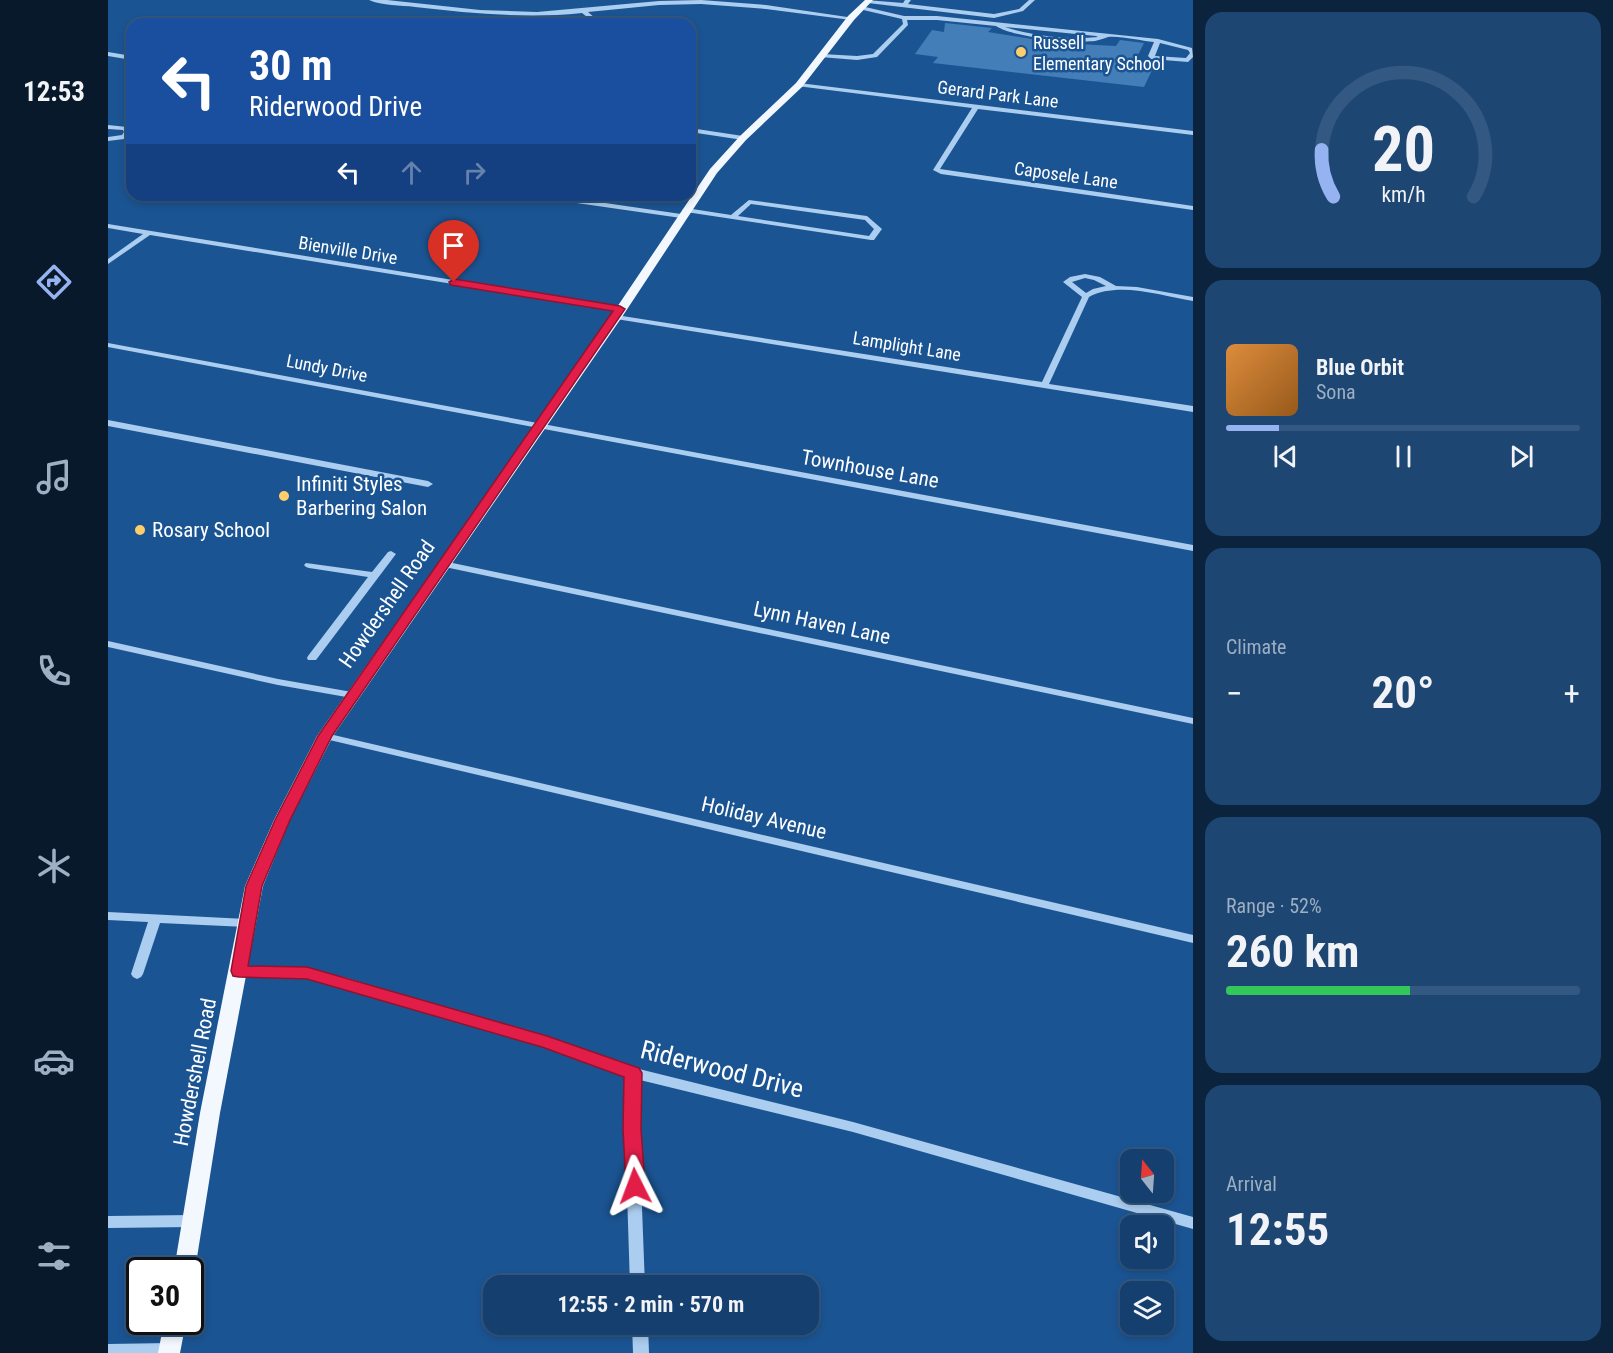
<!DOCTYPE html>
<meta charset="utf-8">
<style>
:root{--surface:#143f6e;--page:#1d4673;--text:#f1f3f6;--muted:#9dafc2;--line:#335881;--accent:#95b2f1}
body{margin:0;font-family:"Roboto Condensed",sans-serif;background:var(--page);color:var(--text);height:100vh;display:flex;flex-direction:column;font-size:22px;white-space:nowrap}
*{box-sizing:border-box;margin:0}
p{font-size:20px;color:var(--muted)}
.icon{flex:none;width:33px;height:33px;fill:none;stroke:currentColor;stroke-width:2;stroke-linecap:round;stroke-linejoin:round}
.map{position:relative;flex:1;overflow:hidden}
.sheet{display:flex;flex-direction:column;gap:12px;padding:12px;background:#0b233c;width:420px}
.sheet>*{flex:none}
.guide{position:absolute;left:18px;top:18px;width:570px;height:183px;border-radius:18px;box-shadow:0 3px 9px #0003,0 0 0 2px var(--line);background:#1a4fa0;color:#fff;overflow:hidden}
.needle{width:39px;rotate:343deg}
.buttons{position:absolute;left:1012px;top:1149px;display:grid;gap:12px}
.buttons a{display:grid;place-items:center;width:54px;height:54px;border-radius:12px;background:var(--surface);box-shadow:0 3px 9px #0003,0 0 0 2px var(--line);font-size:30px}
.speed{position:absolute;left:18px;top:1257px;display:flex;gap:12px;font-size:30px;font-weight:700;text-align:center}
.speed>*{display:grid;place-content:center;width:78px;height:78px;border-radius:50%;background:var(--surface);box-shadow:0 3px 9px #0003,0 0 0 2px var(--line);line-height:1}
.speed .limit{border:3px solid #111;border-radius:9px;background:#fff;color:#111}
.pin{position:absolute;display:grid;place-items:center;width:51px;height:51px;color:#fff;margin:-62px -26px;border-radius:50% 50% 50% 0;rotate:-45deg;box-shadow:0 0 6px #0007}
.pin .icon{rotate:45deg}
.me{position:absolute;width:66px;margin:-33px;rotate:357deg;stroke-linejoin:round;filter:drop-shadow(0 0 4px #0008)}
.turn{display:flex;align-items:center;gap:21px;height:126px;padding:0 24px;font-size:27px}
.turn .icon{width:78px;height:78px;stroke-width:2.5}
.turn b{display:block;font-size:42px;line-height:51px}
.lanes{display:flex;align-items:center;height:57px;padding:0 24px;background:#0003;justify-content:center;gap:30px;direction:ltr}
.lanes .off{opacity:.35}
.big{font-size:45px;font-weight:700;line-height:1.1}
.sheet .tile{flex:1;display:flex;flex-direction:column;justify-content:center;gap:9px;min-width:0;padding:0 21px;border-radius:18px;background:var(--page)}
.sheet .dial{align-items:center;gap:0}
.dial svg{height:156px;overflow:visible;fill:none;stroke:var(--line);stroke-width:7;stroke-linecap:round;text-anchor:middle}
.dial text{fill:var(--text);stroke:none}
.song{display:flex;align-items:center;gap:18px}
.cover{width:72px;height:72px;border-radius:9px;background:linear-gradient(135deg,hsl(30 70% 55%),hsl(30 70% 35%))}
.played{height:6px;border-radius:3px;background:linear-gradient(90deg,var(--accent) 15%,var(--line) 15%)}
.keys{display:flex;justify-content:space-around;direction:ltr}
.heat{display:flex;justify-content:space-between;align-items:center;font-size:33px;direction:ltr}
.charge{height:9px;border-radius:4px;background:linear-gradient(90deg,#34c759 52%,var(--line) 0)}
.trip{position:absolute;left:375px;top:1275px;width:336px;height:60px;border-radius:18px;background:var(--surface);box-shadow:0 3px 9px #0003,0 0 0 2px var(--line);font-weight:700;line-height:60px;text-align:center}
main{display:flex;flex:1;min-height:0}
.tab-bar{display:flex;flex-direction:column;width:108px;justify-content:space-around;align-items:center;background:#08192c;color:var(--muted)}
.tab-bar .icon{width:42px;height:42px}
.tab-bar .current{color:var(--accent)}
.tab-bar b{font-size:27px;color:var(--text)}
.map>svg:first-child{display:block}
.building{fill:#447eb9}
.lines{fill:none;stroke-linecap:round;stroke-linejoin:round}
.minor{fill:#abcdef;fill-rule:evenodd}
.major{fill:#f3f8ff;fill-rule:evenodd}
.route{fill:#e11d48;stroke:#92132f;stroke-width:1.5}
.poi-dot{fill:#ffcd69;stroke:#1b5492;stroke-width:2}
.labels{text-anchor:middle;dominant-baseline:central;stroke-width:5;stroke-linejoin:round;paint-order:stroke}
.far-poi-label{font-size:18px;fill:#fff;stroke:#1b5492;text-anchor:start}
.far-street-label{font-size:18px;fill:#fff;stroke:#1b5492}
.street-label{font-size:21px;fill:#fff;stroke:#1b5492}
.poi-label{font-size:21px;fill:#fff;stroke:#1b5492;text-anchor:start}
.near-street-label{font-size:26px;fill:#fff;stroke:#1b5492}
</style>
<main>
<nav class="tab-bar">
<b>12:53</b>
<svg class="icon current" aria-label="directions" viewBox="0 0 24 24"><path d="M12 3l9 9-9 9-9-9zM9 14v-3h6M13 9l2 2-2 2"/></svg>
<svg class="icon" aria-label="music" viewBox="0 0 24 24"><path d="M9 18V5l10-2v13"/><circle cx="6" cy="18" r="3"/><circle cx="16" cy="16" r="3"/></svg>
<svg class="icon" aria-label="phone" viewBox="0 0 24 24"><path d="M5 4h4l2 5-3 2q2 4 5 5l2-3 5 2v4C11 20 4 13 5 4z"/></svg>
<svg class="icon" aria-label="climate" viewBox="0 0 24 24"><path d="M12 3v18M4 7l16 10M4 17L20 7"/></svg>
<svg class="icon" aria-label="car" viewBox="0 0 24 24"><path d="M5 17H2v-5l4-1 3-4h7l3 4 3 1v5h-3M9 17h6M6 11h13"/><circle cx="7" cy="17" r="2"/><circle cx="17" cy="17" r="2"/></svg>
<svg class="icon" aria-label="filters" viewBox="0 0 24 24"><path d="M4 7h16M4 17h16"/><circle cx="9" cy="7" r="2"/><circle cx="15" cy="17" r="2"/></svg>
</nav>
<div class="map">
<svg width="1085" height="1353" viewBox="0 0 1085 1353">
<rect width="100%" height="100%" fill="#1b5492"/>
<!-- building -->
<path class="building" d="M837 23 884 28 880 32 950 43 1008 46 1012 40 1036 43 1028 59 1048 62 1036 87 825 63 830 57 807 54 824 30 836 32Z"/>
<g class="lines">
<!-- minor -->
<path class="minor" d="M261 0H279L372 10 429 12 551 1 593 0 658 5 746 18 743 20 658 9 593 4 551 5 480 12 494 24H488L474 13C417 19 362 13 307 7 293 5 274 6 261 0Z
M758 0 795 3 797 0H803L800 4 886 14 911 9 921 0H927L915 11 886 18 760 3Z
M753 6 796 16H829L1050 39 1084 48 1085 57 1080 62 1043 59 1040 56 1046 42C1032 41 1015 36 1000 37 997 38 992 40 987 41 964 43 907 38 888 26L829 20H799L800 25 769 57 749 60 712 57 711 56 714 54 749 56 765 54 795 24 794 19 751 9 750 8ZM897 27 988 36 990 37C961 40 925 36 897 27ZM1052 43 1080 50 1082 53 1078 58 1047 56Z
M0 52 24 56V60L0 56Z
M691 83 1085 131V135L870 109 832 169 1085 206V210L833 174 825 170 864 108 689 86 688 85Z
M0 125 19 127 22 134H24V138L0 141V137L14 135 16 132 15 130 0 129Z
M582 128 635 136 638 138 635 140 582 132Z
M424 195H442L573 214 577 216 573 218 427 197Z
M641 200 759 216 774 229 766 240H763L578 212 574 210 578 208 623 215ZM643 204 757 220 766 229 761 236 630 216Z
M0 224 512 307 516 309 512 311 42 235 0 264V259L35 234 0 228Z
M977 274 992 277 1008 286 1029 287 1085 297V301C1053 296 1011 281 981 297L941 384 1085 406V412L508 319 504 317 508 315 934 382 974 297 955 282 962 277ZM977 278 986 280 998 286 985 289 978 293 964 282Z
M0 343 1085 545V551L0 347Z
M0 420 320 481 325 484 320 487 0 426Z
M283 551 288 554 208 660H200L199 658 200 656 260 577 201 568 198 567 196 565 198 563 264 572 280 552Z
M335 561 1085 718V724L332 566 330 564Z
M0 641 170 679 244 692 249 695 244 698 170 685 0 647Z
M217 733 1085 935V943L213 738 212 736 213 734Z
M0 912 138 919 142 920 144 923 142 926 138 927 52 923 35 974 33 977 29 979 25 977 23 974 40 922 0 920Z
M131 967 199 968 239 978 444 1040 527 1068 745 1122 1085 1217V1229L745 1132 532 1080 531 1129 537 1286H522L517 1129 518 1076 435 1047 239 987 199 978 127 974 125 971 127 968Z
M85 1215 90 1217 92 1221 90 1225 85 1227 0 1228V1216Z
M524 1324H540L541 1353H525Z
M61 1343 66 1345 69 1350 67 1353H0V1344Z"/>
<!-- major -->
<path class="major" d="M757 0H765L746 20 694 87 638 140 609 173 514 317 225 736 182 820 155 886 112 1113 87 1270 82 1277V1270H66L92 1113 137 886 166 820 209 736 503 316 602 169 632 136 688 83 740 16Z
M56 1322H78L72 1353H50Z"/>
</g>
<!-- route -->
<path class="route" d="M346 279 512 306 517 309 224 736 182 820 154 886 140 966 199 967 439 1036 531 1068 534 1073 533 1129 537 1186 534 1192 527 1194 521 1192 518 1186 515 1129 516 1077 434 1047 199 979 131 977 125 976 123 971 138 886 167 820 210 736 505 311 343 285 341 282Z"/>
<!-- markers -->
<g class="poi-dot">
<circle cx="913" cy="52" r="6"/>
<circle cx="176" cy="496" r="6"/>
<circle cx="32" cy="530" r="6"/>
</g>
<g class="labels">
<!-- far-poi labels -->
<g class="far-poi-label">
<text x="925" y="42">Russell<tspan x="925" dy="21">Elementary School</tspan></text>
</g>
<!-- far-street labels -->
<g class="far-street-label">
<text transform="translate(890 94) rotate(7)">Gerard Park Lane</text>
<text transform="translate(958 175) rotate(8)">Caposele Lane</text>
<text transform="translate(240 250) rotate(9)">Bienville Drive</text>
<text transform="translate(799 346) rotate(9)">Lamplight Lane</text>
<text transform="translate(219 368) rotate(11)">Lundy Drive</text>
</g>
<!-- street labels -->
<g class="street-label">
<text transform="translate(762 469) rotate(10)">Townhouse Lane</text>
<text transform="translate(279 604) rotate(-55)">Howdershell Road</text>
<text transform="translate(714 623) rotate(12)">Lynn Haven Lane</text>
<text transform="translate(656 818) rotate(13)">Holiday Avenue</text>
<text transform="translate(87 1072) rotate(-79)">Howdershell Road</text>
</g>
<!-- poi labels -->
<g class="poi-label">
<text x="188" y="484">Infiniti Styles<tspan x="188" dy="24">Barbering Salon</tspan></text>
<text x="44" y="530">Rosary School</text>
</g>
<!-- near-street labels -->
<g class="near-street-label">
<text transform="translate(614 1069) rotate(14)">Riderwood Drive</text>
</g>
</g>
</svg>
<div class="buttons">
<a><svg class="needle" viewBox="-14 -14 28 28"><path d="M0-13l5 13h-10z" fill="#e53935"/><path d="M0 13l5-13h-10z" fill="#9dafc2"/></svg></a>
<a><svg class="icon" aria-label="sound" viewBox="0 0 24 24"><path d="M4 9h4l5-4v14l-5-4H4zM17 9q2 3 0 6"/></svg></a>
<a><svg class="icon" aria-label="layers" viewBox="0 0 24 24"><path d="M12 4l9 5-9 5-9-5zM3 14l9 5 9-5"/></svg></a>
</div>
<div class="speed"><div class="limit">30</div></div>
<div class="pin" style="left:346px;top:282px;background:#d93025"><svg class="icon" aria-label="arrive" viewBox="0 0 24 24"><path d="M6 21V4h12l-3 4 3 4H6"/></svg></div>
<svg class="me" style="left:527px;top:1186px" viewBox="-20 -20 40 40"><path d="M0-17L14 15 0 8-14 15z" fill="#e11d48" stroke="#fff" stroke-width="4"/></svg>
<div class="trip">12:55 · 2 min · 570 m</div>
<div class="guide">
<div class="turn"><svg class="icon" aria-label="left" viewBox="0 0 24 24"><path d="M17 20v-9H6M10 6l-5 5 5 5"/></svg><div><b>30 m</b>Riderwood Drive</div></div>
<div class="lanes"><svg class="icon" aria-label="left" viewBox="0 0 24 24"><path d="M17 20v-9H6M10 6l-5 5 5 5"/></svg><svg class="icon off" aria-label="ahead" viewBox="0 0 24 24"><path d="M12 20V5M6 11l6-6 6 6"/></svg><svg class="icon off" aria-label="right" viewBox="0 0 24 24"><path d="M7 20v-9h11M14 6l5 5-5 5"/></svg></div>
</div>
</div>
<section class="sheet">
<div class="tile dial"><svg viewBox="0 0 100 80">
<path d="M14 69A42 42 0 1 1 86 69"/>
<path d="M14 69A42 42 0 0 1 8 45" stroke="#95b2f1"/>
<text x="50" y="56" font-size="32" font-weight="700">20</text>
<text x="50" y="72" font-size="11">km/h</text>
</svg></div>
<div class="tile">
<div class="song"><i class="cover"></i><div><b>Blue Orbit</b><p>Sona</p></div></div>
<div class="played"></div>
<div class="keys"><svg class="icon" aria-label="previous" viewBox="0 0 24 24"><path d="M18 5L8 12l10 7zM5 5v14"/></svg><svg class="icon" aria-label="pause" viewBox="0 0 24 24"><path d="M8 5v14M16 5v14"/></svg><svg class="icon" aria-label="next" viewBox="0 0 24 24"><path d="M6 5l10 7-10 7zM19 5v14"/></svg></div>
</div>
<div class="tile"><p>Climate</p>
<div class="heat"><a>−</a><b class="big">20°</b><a>+</a></div>
</div>
<div class="tile"><p>Range · 52%</p><b class="big">260 km</b><div class="charge"></div></div>
<div class="tile"><p>Arrival</p><b class="big">12:55</b></div>
</section>
</main>
